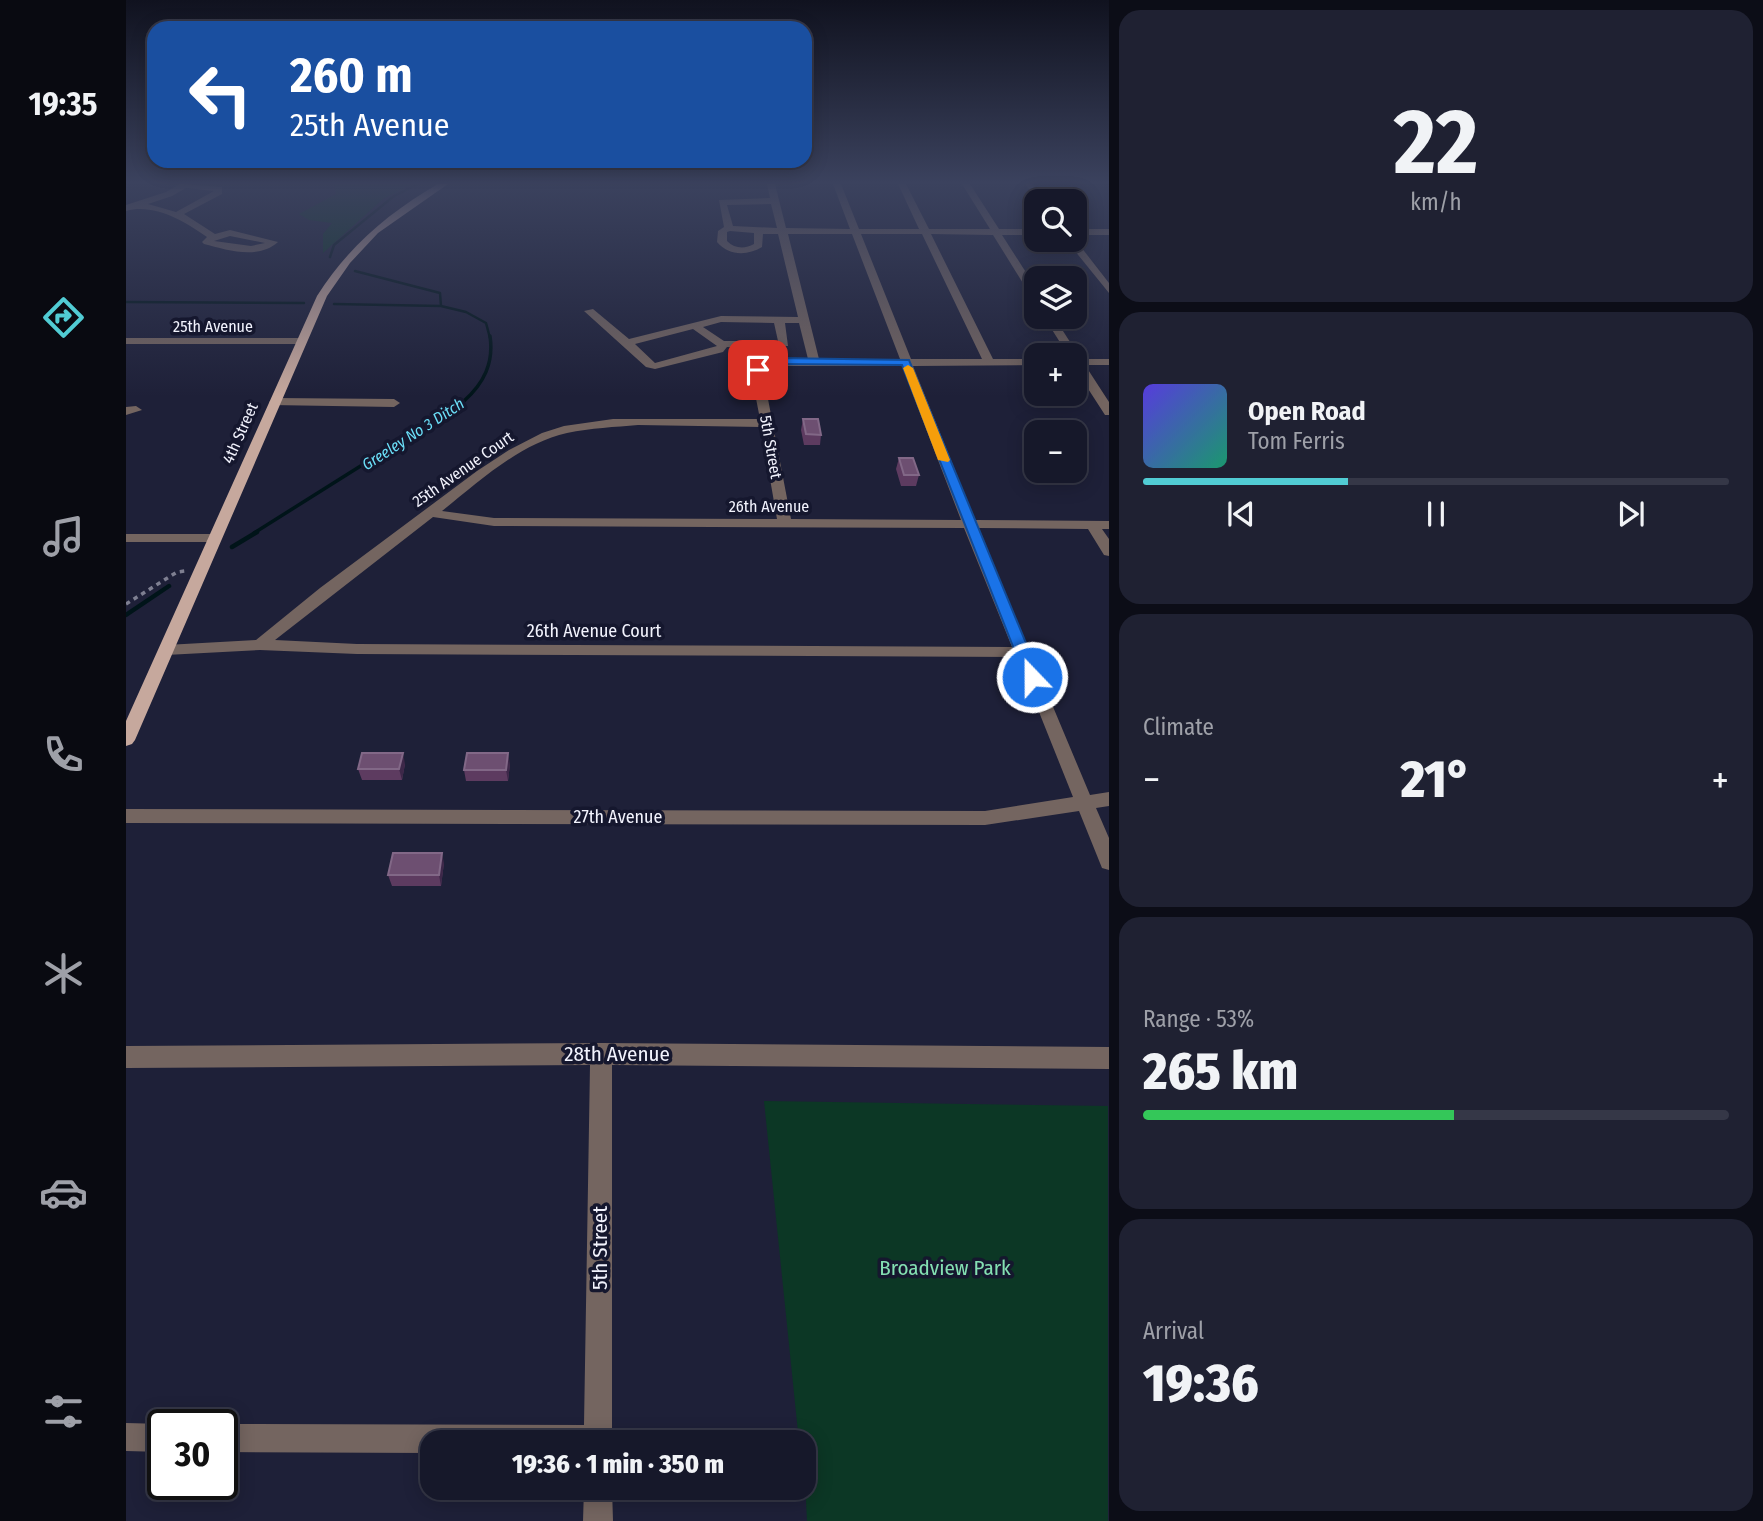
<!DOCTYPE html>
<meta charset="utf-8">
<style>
:root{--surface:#16182a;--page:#1f2132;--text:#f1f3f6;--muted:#9ea0a8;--line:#353747;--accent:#51ccd4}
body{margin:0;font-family:"Fira Sans Condensed",sans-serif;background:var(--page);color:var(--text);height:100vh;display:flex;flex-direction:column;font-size:26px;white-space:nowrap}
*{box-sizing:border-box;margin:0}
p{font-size:23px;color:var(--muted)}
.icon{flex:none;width:38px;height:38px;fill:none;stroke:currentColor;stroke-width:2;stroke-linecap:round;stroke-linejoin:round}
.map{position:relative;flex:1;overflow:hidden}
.side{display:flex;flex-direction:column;gap:10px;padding:10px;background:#0c0d17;width:654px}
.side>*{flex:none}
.hud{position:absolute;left:21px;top:21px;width:665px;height:147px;border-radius:21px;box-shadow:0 4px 18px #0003,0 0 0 2px var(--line);background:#1a4fa0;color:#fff;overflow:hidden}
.fabs{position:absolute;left:898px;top:189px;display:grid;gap:14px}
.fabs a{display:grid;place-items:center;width:63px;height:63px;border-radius:14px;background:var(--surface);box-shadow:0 4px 18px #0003,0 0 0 2px var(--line);font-size:35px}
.speed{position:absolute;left:21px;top:1409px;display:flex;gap:14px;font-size:35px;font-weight:700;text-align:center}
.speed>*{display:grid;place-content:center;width:91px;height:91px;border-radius:50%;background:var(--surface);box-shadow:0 4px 18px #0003,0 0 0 2px var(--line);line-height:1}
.speed .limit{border:4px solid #111;border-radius:10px;background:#fff;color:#111}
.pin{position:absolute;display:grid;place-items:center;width:60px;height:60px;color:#fff;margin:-30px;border-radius:14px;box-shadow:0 4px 10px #0006}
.me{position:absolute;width:77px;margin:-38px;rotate:338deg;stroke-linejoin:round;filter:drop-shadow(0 0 5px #0008)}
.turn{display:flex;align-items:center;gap:24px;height:147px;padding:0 28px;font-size:32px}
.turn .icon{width:91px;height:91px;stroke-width:2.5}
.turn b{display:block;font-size:49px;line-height:60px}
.big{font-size:52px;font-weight:800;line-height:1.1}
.side .tile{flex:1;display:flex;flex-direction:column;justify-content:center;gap:10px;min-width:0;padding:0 24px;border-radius:21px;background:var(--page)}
.side .dial{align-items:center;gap:0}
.dial b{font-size:91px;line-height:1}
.song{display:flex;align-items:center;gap:21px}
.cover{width:84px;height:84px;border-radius:10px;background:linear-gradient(135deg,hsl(250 70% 55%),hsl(160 70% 35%))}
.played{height:7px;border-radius:4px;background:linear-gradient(90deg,var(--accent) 35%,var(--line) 35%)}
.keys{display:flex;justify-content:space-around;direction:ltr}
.heat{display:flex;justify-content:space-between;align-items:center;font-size:38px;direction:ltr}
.charge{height:10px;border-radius:5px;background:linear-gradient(90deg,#34c759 53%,var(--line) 0)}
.trip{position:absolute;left:294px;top:1430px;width:396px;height:70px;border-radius:21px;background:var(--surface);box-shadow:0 4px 18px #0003,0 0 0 2px var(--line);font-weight:800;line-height:70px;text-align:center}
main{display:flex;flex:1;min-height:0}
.menu{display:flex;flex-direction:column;width:126px;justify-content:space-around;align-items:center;background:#090a11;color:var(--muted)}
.menu .icon{width:49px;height:49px}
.menu .selected{color:var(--accent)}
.menu b{font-size:32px;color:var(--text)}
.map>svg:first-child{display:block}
.green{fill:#0c3725}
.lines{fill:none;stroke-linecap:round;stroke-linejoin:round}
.stream-far2{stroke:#001419;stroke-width:2.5}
.stream-far1{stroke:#001419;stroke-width:3.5}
.stream{stroke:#001419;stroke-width:4.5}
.path{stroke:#7e7f91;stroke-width:3.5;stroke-dasharray:4.5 4.5;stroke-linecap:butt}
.minor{fill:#746560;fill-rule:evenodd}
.major{fill:#c6a89d;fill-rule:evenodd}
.wall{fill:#5d3b60}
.shaded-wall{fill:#3d2849}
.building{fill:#6d4f71;stroke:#826887;stroke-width:2}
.route{fill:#1a73e8;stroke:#114b97;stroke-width:2}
.slow{fill:#f59e0b}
.labels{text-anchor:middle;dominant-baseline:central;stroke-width:7;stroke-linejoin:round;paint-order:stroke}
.far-street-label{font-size:16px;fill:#f2f3fd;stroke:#15172e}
.far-water-label{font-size:16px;font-style:italic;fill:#6bdff8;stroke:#15172e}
.street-label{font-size:18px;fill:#f2f3fd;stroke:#15172e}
.near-street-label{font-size:21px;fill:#f2f3fd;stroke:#15172e}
.near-park-label{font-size:21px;fill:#84e0b2;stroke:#15172e}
</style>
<main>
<nav class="menu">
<b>19:35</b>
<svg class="icon selected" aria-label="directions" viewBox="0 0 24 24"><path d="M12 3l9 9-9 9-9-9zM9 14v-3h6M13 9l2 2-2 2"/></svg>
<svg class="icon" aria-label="music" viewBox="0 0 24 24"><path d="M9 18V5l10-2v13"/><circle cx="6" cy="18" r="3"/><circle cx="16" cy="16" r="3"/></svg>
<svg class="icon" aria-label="phone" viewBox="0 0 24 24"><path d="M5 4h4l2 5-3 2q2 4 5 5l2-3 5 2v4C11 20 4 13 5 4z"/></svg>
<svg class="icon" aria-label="climate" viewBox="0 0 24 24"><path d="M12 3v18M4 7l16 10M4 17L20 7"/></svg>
<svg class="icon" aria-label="car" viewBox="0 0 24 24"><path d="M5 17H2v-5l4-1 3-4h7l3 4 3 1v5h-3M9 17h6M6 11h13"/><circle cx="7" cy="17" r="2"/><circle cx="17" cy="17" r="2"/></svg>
<svg class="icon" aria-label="filters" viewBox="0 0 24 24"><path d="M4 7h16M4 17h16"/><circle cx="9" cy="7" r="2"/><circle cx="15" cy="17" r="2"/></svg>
</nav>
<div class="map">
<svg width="983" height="1521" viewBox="0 0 983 1521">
<rect width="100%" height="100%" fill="#1e2038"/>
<!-- green -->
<path class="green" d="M208 184H287L257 199 197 253V234L206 223 183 220 173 214 210 194Z
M638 1101 982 1106V1521H681L677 1442H673Z"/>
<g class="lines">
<!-- stream-far2 -->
<path class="stream-far2" d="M204 257 208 245 268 196 292 184
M229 271 314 293 315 306 340 312 360 323 364 338
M0 302 178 303
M208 304 315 306"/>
<!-- stream-far1 -->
<path class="stream-far1" d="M128 533 338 401C358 383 368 363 364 336"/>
<!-- stream -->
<path class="stream" d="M106 547 131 532
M0 615 43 586"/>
<!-- path -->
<path class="path" d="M0 604 51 572 59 571"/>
<!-- minor -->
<path class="minor" d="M54 184 96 187V194L58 214 89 234 104 230 152 242C132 260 101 250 78 244L76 242 81 237C58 221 28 203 0 211V205L40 192ZM60 188 88 191 50 212 22 204 46 196ZM104 236 139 243 125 246 88 241Z
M641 184H649L660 228 724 229 707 184H715L733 229H793L772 184H780L803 229H864L836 184H844L873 229H910V235H876L910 288V299L905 296 867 235 805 234 867 359H910V365L787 366 849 520 983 521V529H976L983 539V556L978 555 962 529 852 528 964 795 983 792V806L970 808 983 838V870L976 868 953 811 859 825 0 823V809L859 811 947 797 891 657 231 654 134 650 40 655 32 650 40 645 130 640 194 588 351 471 383 450 416 433 438 426 487 419H634L625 373 634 361 638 360 682 359 673 323H659L662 346 601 347 597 352 529 369 520 367 458 311 467 309 503 339 595 316 672 317 652 234H637L636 247C621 256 603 256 591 242L592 231 598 227 593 200 644 198ZM645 204 651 228 607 226 601 205ZM604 231 628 233V244C619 249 609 249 601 241V232ZM662 234H726L774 359H693ZM735 234H796L856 359H785ZM595 322 648 323 652 341H598L577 327ZM567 329 591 346 529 363 509 344ZM641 366H776L835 520 665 519 637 373ZM512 425 635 427 651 519 368 518 316 511C354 481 393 444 441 433 465 428 489 427 512 425ZM307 517 368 526 838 528 886 647 231 644 149 640Z
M899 184H907L920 201H912Z
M948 229H983V235H948Z
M948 238 983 283V293L940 240Z
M918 317H928L955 359H983V365H959L983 402V415H979L948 367V355H942Z
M0 338H175L180 341 175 344H0Z
M149 398 268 399 274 403 268 407 145 405 143 402Z
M0 407 10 406 16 410 0 415Z
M0 534H88L95 538 88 542H0Z
M475 1043 983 1047V1069L486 1065V1442H306V1453L96 1452V1424L458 1425 464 1065 0 1068V1046Z
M0 1423 38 1424 37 1452 0 1451Z
M458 1488H486L487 1521H457Z"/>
<!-- major -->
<path class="major" d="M312 184H322L252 233 224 263 201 296 9 740 6 744 0 746V721L191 296C222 247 262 213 312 184Z"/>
</g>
<!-- wall -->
<path class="wall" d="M677 419 695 435 694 445H678L675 430Z
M773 458 793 475 790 486H775L770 469Z
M279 764 276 780H236L232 769Z
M384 764 382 781H340L338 770Z
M318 863 315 886H266L262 875Z"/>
<!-- shaded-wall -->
<path class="shaded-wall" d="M277 753 279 764 276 780 273 769Z
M382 753 384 764 382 781 380 770Z
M316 853 318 863 315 886 313 875Z"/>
<!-- building -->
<path class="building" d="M677 419H692L695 435 680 434Z
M773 458H787L793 475H778Z
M236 753H277L273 769H232Z
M341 753H382L380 770H338Z
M267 853H316L313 875H262Z"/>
<!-- sky -->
<linearGradient id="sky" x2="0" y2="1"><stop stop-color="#10121f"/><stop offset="0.46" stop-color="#3b425e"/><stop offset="1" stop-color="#3b425e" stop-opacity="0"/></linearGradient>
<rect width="983" height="397" fill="url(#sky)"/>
<!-- route -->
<path class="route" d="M651 358 783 360 914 677 911 681H901L899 677 776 365 651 364 642 366 632 373 627 370 635 361Z"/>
<!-- slow -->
<path class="slow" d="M782 365 787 368 824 460 822 462 812 460 777 368Z"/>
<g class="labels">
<!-- far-street labels -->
<g class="far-street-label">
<text x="87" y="326">25th Avenue</text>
<text transform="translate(114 433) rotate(-66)">4th Street</text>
<text transform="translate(645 447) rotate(80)">5th Street</text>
<text transform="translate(337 469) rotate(-35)">25th Avenue Court</text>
<text x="643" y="506">26th Avenue</text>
</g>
<!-- far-water labels -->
<g class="far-water-label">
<text transform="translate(287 434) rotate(-33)">Greeley No 3 Ditch</text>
</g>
<!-- street labels -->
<g class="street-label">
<text x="468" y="631">26th Avenue Court</text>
<text x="492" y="817">27th Avenue</text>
</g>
<!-- near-street labels -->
<g class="near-street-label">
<text x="491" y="1054">28th Avenue</text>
<text transform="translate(474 1248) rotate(-90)">5th Street</text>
</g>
<!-- near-park labels -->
<g class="near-park-label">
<text x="819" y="1268">Broadview Park</text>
</g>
</g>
</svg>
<div class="fabs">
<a><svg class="icon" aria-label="search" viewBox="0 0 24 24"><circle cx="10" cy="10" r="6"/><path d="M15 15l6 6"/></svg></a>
<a><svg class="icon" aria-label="layers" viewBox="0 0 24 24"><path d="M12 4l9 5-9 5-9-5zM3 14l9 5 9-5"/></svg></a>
<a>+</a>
<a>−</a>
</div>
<div class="speed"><div class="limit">30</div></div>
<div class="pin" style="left:632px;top:370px;background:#d93025"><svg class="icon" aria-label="arrive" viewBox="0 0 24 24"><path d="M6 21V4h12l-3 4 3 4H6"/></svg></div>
<svg class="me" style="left:906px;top:677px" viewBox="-20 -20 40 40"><circle r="17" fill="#1a73e8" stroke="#fff" stroke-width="3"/><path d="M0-11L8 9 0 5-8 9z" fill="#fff"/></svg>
<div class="trip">19:36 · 1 min · 350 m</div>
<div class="hud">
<div class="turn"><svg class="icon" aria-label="left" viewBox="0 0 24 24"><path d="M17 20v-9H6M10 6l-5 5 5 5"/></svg><div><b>260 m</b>25th Avenue</div></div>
</div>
</div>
<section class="side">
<div class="tile dial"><b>22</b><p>km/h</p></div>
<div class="tile">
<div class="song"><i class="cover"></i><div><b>Open Road</b><p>Tom Ferris</p></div></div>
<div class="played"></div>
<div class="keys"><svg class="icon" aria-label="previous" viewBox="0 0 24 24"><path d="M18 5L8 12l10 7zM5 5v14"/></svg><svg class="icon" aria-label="pause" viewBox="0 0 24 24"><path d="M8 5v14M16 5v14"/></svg><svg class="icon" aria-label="next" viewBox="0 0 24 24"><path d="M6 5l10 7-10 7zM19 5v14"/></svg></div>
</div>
<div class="tile"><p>Climate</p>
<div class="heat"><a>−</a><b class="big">21°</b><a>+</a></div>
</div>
<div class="tile"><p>Range · 53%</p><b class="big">265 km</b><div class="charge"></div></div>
<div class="tile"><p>Arrival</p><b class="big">19:36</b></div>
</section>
</main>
